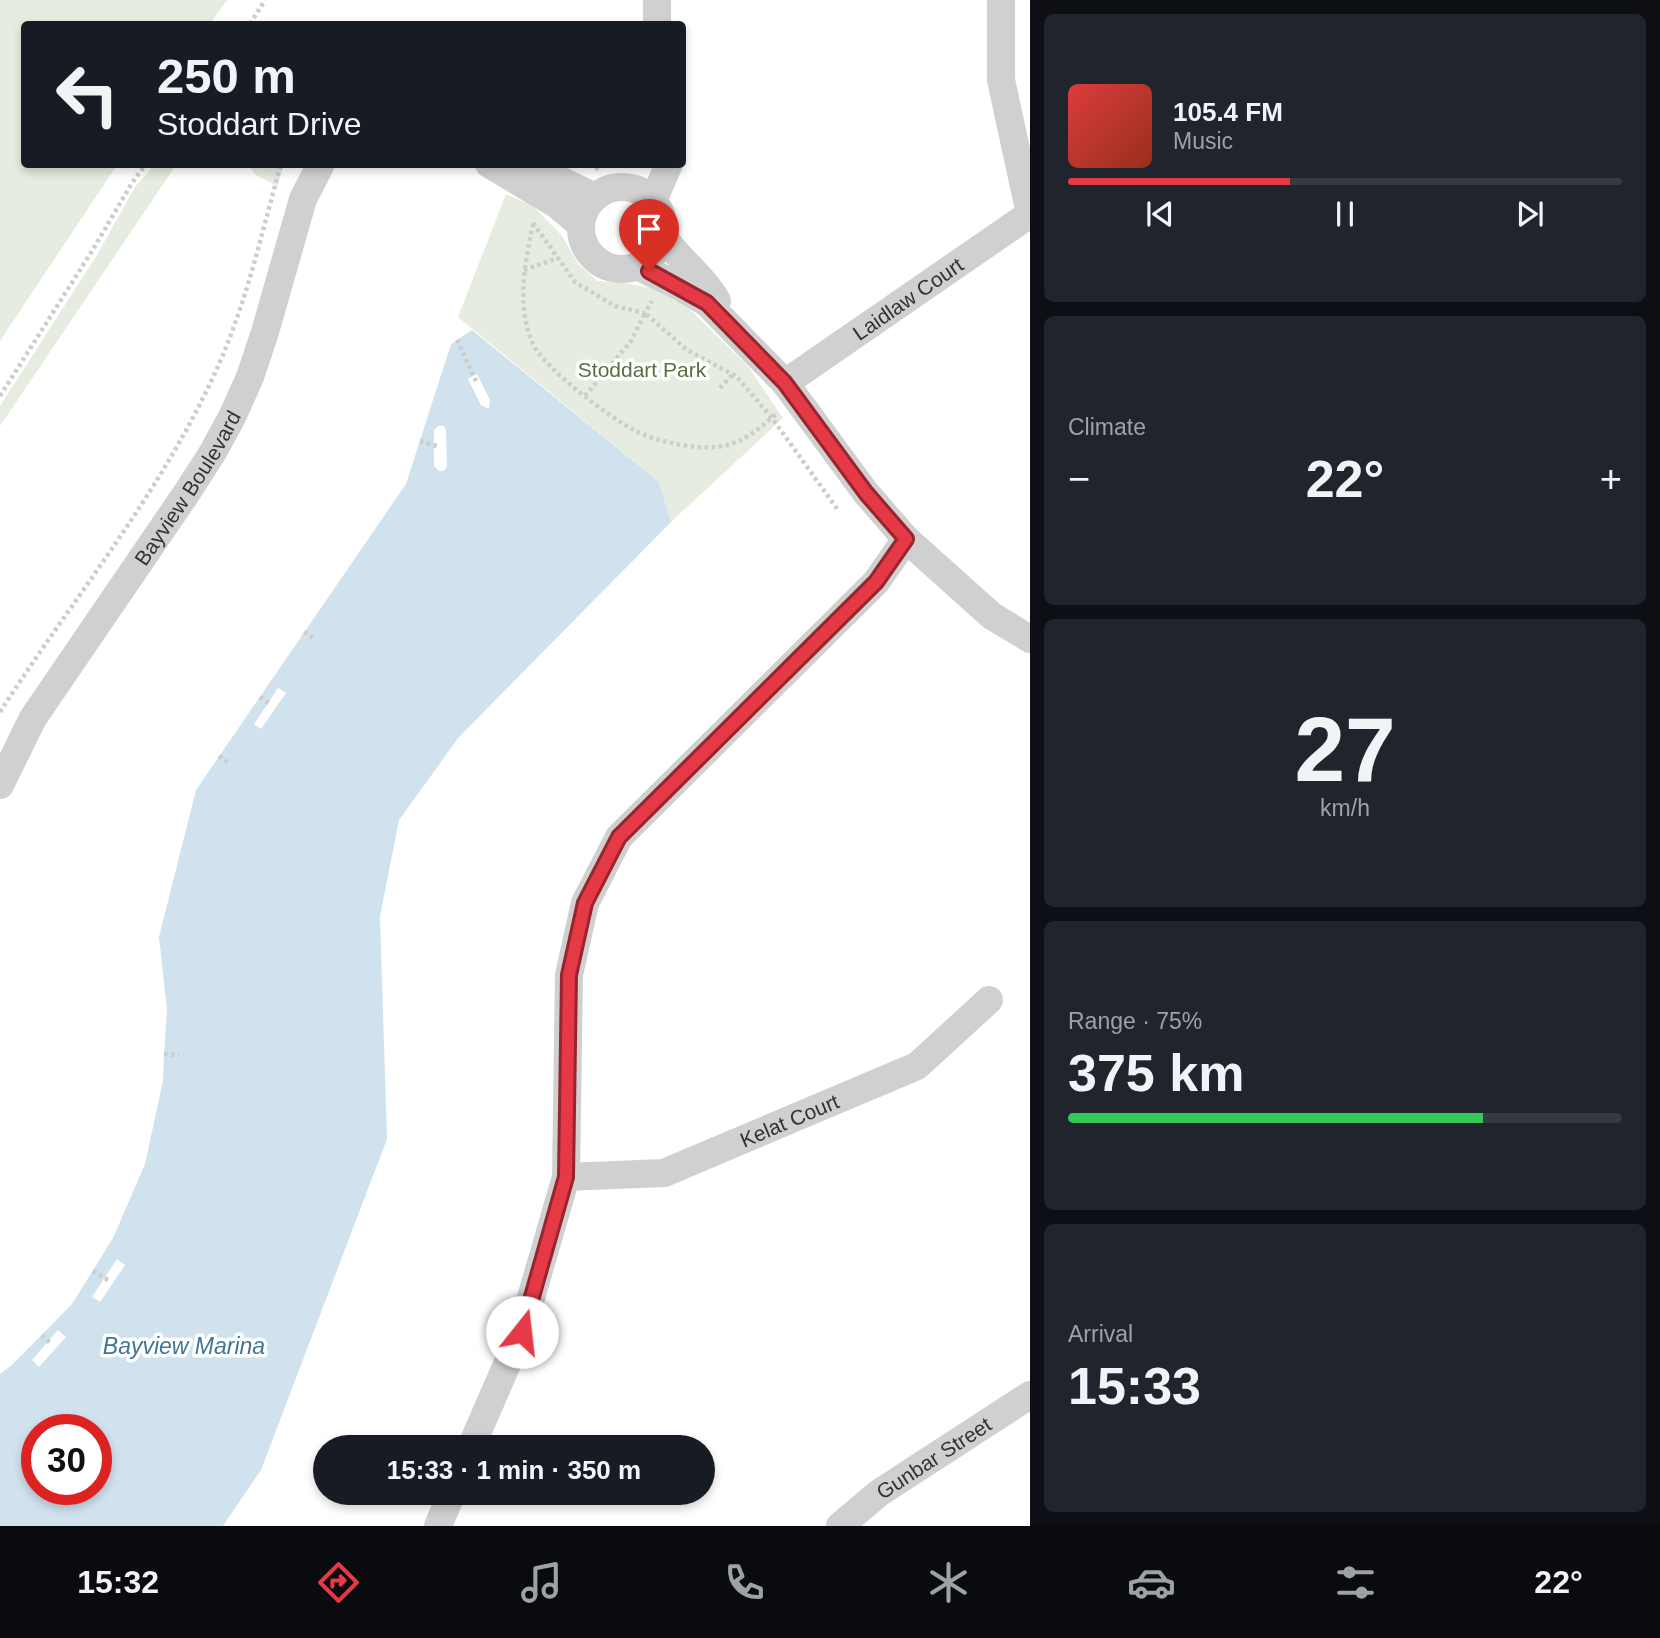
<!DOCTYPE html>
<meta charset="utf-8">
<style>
:root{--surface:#171b24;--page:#20242c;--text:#f1f3f6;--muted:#9ea1a6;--line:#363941;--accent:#e63946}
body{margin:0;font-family:Helvetica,sans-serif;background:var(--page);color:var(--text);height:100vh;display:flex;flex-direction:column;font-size:26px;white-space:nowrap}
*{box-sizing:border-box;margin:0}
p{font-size:23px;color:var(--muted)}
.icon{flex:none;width:38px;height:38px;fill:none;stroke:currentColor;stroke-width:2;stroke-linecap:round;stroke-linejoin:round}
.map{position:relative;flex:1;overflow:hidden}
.details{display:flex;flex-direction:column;gap:14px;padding:14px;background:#0d0f14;width:630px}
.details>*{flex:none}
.hud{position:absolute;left:21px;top:21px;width:665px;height:147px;border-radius:7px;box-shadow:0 4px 10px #0003;background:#171b24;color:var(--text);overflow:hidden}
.speed{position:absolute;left:21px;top:1414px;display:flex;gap:14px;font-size:35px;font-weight:700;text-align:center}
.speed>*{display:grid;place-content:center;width:91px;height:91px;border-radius:50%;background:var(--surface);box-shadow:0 4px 10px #0003;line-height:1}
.speed .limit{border:10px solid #d22;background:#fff;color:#111}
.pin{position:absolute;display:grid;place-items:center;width:60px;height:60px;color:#fff;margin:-72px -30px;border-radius:50% 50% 50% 0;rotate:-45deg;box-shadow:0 0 7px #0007}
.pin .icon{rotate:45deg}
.me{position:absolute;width:77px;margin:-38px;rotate:16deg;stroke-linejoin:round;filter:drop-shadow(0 0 5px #0008)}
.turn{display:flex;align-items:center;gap:24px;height:147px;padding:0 21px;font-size:32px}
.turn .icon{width:91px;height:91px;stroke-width:2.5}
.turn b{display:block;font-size:49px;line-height:60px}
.big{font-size:52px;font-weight:800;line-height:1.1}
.details .tile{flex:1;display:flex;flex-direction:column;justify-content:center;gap:10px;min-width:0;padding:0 24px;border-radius:10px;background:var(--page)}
.details .dial{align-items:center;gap:0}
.dial b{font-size:91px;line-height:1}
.song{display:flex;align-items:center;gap:21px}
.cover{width:84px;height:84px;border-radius:10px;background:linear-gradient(135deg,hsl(0 70% 55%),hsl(10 70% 35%))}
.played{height:7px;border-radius:4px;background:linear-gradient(90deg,var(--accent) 40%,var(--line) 40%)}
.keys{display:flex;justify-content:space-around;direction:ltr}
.heat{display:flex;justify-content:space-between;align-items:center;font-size:38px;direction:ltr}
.charge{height:10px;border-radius:5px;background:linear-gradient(90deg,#34c759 75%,var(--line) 0)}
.trip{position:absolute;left:313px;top:1435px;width:402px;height:70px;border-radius:35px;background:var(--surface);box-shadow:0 4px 10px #0003;font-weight:800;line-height:70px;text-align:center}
.tab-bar{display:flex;height:112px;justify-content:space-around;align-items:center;background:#090b0e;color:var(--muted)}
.tab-bar .icon{width:49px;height:49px}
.tab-bar .selected{color:var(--accent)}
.tab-bar b{font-size:32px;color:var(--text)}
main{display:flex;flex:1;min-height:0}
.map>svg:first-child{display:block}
.green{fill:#e6ecdf}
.water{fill:#cfe2ee;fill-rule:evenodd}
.pier{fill:#fff}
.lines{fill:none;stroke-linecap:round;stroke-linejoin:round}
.path{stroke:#cdcdcd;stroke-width:4.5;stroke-dasharray:3.5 3.5;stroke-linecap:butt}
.street{stroke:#d0d0d0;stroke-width:28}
.route-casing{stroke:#96252e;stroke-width:18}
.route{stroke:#e63946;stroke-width:12}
.labels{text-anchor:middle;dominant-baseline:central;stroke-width:7;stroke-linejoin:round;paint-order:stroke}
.street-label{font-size:21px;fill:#333;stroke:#fff}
.park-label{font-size:21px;fill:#56703f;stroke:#fff}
.water-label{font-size:23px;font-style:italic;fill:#3f7597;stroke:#fff}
</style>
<main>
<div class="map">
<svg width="1030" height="1526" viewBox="0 0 1030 1526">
<rect width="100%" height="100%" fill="#fff"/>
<!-- green -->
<path class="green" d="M0 0H227L210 24H24V164L117 165 0 341Z
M155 164 176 165 0 426V406L97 255 135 187Z
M248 165H284L277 186 256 175Z
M506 194 533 206 562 236 578 264 598 281 631 284 673 293 747 365 783 418 671 522 659 482 458 317Z"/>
<!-- water -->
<path class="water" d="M472 330 659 482 671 522 459 737 399 820 380 916 387 1139 261 1470 223 1526H0V1374L12 1365 72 1304 113 1238 145 1164 163 1081 164 1054 167 1010 159 937 196 790 406 484 451 344ZM37 1430H96V1489H37Z"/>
<!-- pier -->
<path class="pier" d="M477 374 490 400 489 409 481 405 468 379Z
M438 426H444L446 430 447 467 443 471H439L434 466V430Z
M278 688 286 693 261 729 254 724Z
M117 1259 125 1265 100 1302 92 1297Z
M58 1330 66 1337 39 1367 32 1360Z"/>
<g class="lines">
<!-- path -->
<path class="path" d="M250 24 265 0
M595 169 607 164
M533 223 575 282 615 306 645 313 652 301
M533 224C525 262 516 307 533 344 545 369 609 417 634 430 656 442 703 452 727 445 747 440 761 427 776 414
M524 270 558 258
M457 340 476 381
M720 388 734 373
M0 396 92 251 132 183 146 164
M585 396 631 341 645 313 687 350 736 376 772 418 838 510
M420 441 440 447
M304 632 315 639
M260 697 271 705
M0 712C75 595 167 486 222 357 248 296 263 228 281 164
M219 756 230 764
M164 1054 179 1055
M93 1271 108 1280
M42 1335 51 1344"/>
<!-- street -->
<g class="street">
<path d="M1001 0V80L1030 214"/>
<path d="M657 24V0"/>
<path d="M489 164 556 204 580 224"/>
<path d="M508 168 558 179 595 197"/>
<circle cx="622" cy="228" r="41"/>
<path d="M653 201 669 164"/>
<path d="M662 235C678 259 703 276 717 301"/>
<path d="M637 266 679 286 707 303 785 383 866 493 906 539 992 616 1030 639"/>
<path id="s1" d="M785 383 1030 214"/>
<path id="s2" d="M0 785 33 718 186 494 213 452 233 415 250 377 265 332 303 199 321 164"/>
<path id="s3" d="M566 1177 664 1173 917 1066 989 1000"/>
<path d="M471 1447 521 1332 566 1177 569 975 585 903 619 837 876 582 906 539"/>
<path d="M438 1526 452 1493"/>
<path id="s4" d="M840 1526 879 1493 1030 1395"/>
</g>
</g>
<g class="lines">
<!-- route casing -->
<g class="route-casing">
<path id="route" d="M522 1332 566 1177 569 975 585 903 619 837 876 582 906 539 866 493 785 383 707 303 649 271"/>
</g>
<!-- route -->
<use href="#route" class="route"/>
</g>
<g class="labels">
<!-- street labels -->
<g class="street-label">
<text stroke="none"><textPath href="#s1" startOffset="149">Laidlaw Court</textPath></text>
<text stroke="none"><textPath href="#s2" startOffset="352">Bayview Boulevard</textPath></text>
<text stroke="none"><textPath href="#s3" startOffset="234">Kelat Court</textPath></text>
<text stroke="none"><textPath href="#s4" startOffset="116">Gunbar Street</textPath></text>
</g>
<!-- park labels -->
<g class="park-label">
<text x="642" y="369">Stoddart Park</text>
</g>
<!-- water labels -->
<g class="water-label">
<text x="184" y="1346">Bayview Marina</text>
</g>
</g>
</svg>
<div class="speed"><div class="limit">30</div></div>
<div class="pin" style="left:649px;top:271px;background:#d93025"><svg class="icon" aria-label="arrive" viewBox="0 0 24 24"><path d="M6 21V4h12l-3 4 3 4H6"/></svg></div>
<svg class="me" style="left:522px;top:1332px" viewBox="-20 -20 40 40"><circle r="19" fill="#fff"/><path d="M0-13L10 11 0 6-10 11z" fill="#e63946"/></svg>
<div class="trip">15:33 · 1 min · 350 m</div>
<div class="hud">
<div class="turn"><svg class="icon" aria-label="left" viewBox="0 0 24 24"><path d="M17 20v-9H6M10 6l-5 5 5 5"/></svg><div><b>250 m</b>Stoddart Drive</div></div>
</div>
</div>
<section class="details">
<div class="tile">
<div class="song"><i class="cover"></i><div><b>105.4 FM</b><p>Music</p></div></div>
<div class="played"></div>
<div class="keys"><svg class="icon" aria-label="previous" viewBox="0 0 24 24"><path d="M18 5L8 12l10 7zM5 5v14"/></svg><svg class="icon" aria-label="pause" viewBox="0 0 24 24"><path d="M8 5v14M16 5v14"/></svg><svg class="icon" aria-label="next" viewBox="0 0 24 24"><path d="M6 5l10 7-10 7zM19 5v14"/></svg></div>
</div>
<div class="tile"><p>Climate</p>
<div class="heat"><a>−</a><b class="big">22°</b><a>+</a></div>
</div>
<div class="tile dial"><b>27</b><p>km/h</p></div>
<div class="tile"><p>Range · 75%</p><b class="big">375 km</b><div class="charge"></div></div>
<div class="tile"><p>Arrival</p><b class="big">15:33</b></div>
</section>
</main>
<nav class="tab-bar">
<b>15:32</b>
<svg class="icon selected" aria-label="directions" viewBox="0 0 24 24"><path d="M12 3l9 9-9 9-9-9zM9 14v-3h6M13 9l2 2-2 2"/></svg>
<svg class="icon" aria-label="music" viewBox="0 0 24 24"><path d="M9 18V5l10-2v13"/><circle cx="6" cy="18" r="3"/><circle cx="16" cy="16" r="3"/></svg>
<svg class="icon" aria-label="phone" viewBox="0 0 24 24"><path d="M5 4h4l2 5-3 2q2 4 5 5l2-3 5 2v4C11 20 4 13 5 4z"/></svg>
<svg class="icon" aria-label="climate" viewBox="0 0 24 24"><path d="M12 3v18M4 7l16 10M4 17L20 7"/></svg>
<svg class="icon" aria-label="car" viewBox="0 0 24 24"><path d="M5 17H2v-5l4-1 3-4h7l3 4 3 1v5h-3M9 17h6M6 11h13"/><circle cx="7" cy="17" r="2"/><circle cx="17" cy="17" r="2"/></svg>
<svg class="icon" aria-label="filters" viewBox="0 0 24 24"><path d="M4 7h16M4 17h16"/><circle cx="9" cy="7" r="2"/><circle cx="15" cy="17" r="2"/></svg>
<b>22°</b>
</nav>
